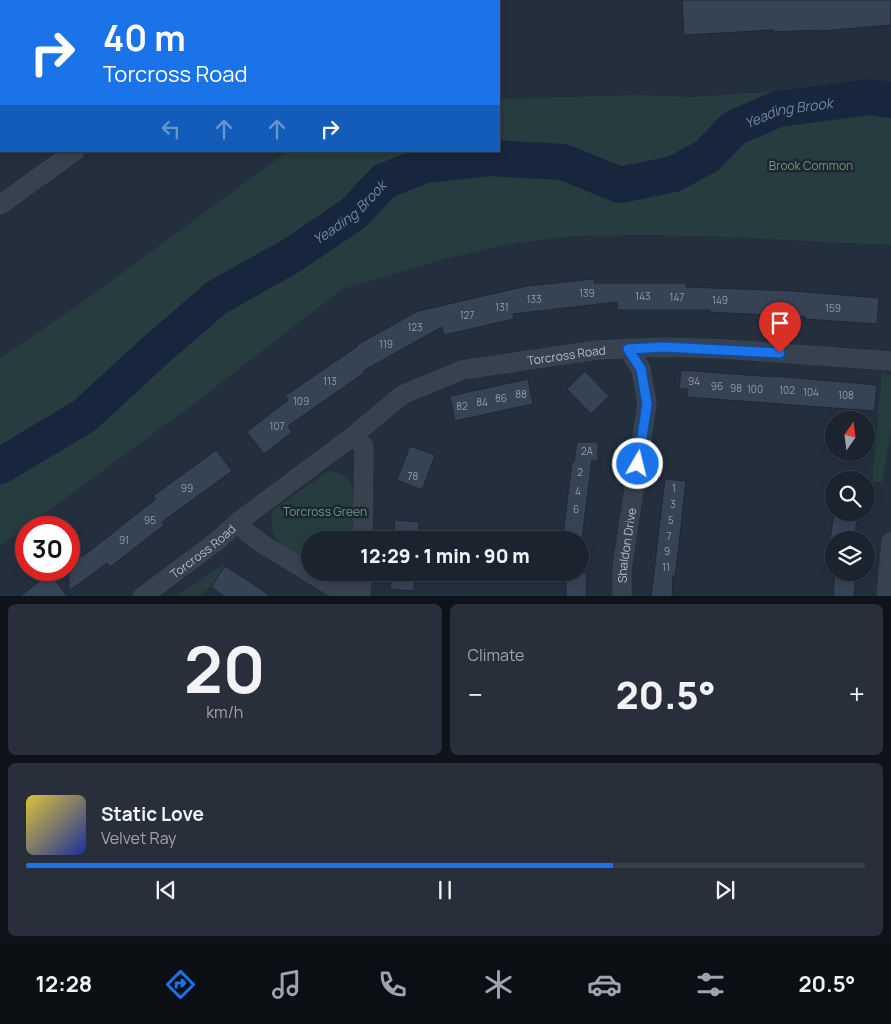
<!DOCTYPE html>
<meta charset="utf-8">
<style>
:root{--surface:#1b232e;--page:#282f3a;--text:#f1f3f6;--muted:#a0a4aa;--line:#39404a;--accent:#1a73e8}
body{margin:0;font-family:Manrope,sans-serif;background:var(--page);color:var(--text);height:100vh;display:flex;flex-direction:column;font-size:19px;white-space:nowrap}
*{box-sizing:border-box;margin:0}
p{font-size:16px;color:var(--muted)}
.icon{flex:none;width:28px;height:28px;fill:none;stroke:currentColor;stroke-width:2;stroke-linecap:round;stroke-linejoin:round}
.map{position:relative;height:596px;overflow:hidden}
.details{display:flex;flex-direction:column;gap:8px;padding:8px;background:#0f1319;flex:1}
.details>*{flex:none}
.top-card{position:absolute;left:0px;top:0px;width:500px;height:152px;box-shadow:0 2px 8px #0003,0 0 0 1px var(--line);background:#1a73e8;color:#fff;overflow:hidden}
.needle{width:32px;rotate:14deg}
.buttons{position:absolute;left:825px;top:411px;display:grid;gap:10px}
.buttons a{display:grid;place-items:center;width:50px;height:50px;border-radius:50%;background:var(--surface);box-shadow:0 2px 8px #0003,0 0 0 1px var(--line);font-size:25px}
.speed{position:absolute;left:15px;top:516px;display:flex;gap:10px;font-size:25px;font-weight:700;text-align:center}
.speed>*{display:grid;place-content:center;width:65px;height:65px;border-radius:50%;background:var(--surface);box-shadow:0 2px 8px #0003,0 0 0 1px var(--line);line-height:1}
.speed .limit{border:8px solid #d22;background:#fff;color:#111}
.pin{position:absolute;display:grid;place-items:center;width:42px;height:42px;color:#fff;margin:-51px -21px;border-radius:50% 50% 50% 0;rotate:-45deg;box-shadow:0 0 5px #0007}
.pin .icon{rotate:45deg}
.me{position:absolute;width:55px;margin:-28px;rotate:8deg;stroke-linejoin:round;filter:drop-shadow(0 0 4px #0008)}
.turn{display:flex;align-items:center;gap:18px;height:105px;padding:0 20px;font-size:22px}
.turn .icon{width:65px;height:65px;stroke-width:2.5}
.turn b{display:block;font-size:35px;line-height:42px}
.lanes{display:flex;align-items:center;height:48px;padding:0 20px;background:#0003;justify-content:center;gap:25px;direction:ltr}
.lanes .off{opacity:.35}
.big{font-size:38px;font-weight:800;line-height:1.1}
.details .tile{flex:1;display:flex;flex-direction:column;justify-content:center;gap:8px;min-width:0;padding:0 18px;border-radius:8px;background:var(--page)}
.details .dial{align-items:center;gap:0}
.dial b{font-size:65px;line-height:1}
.song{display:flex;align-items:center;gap:15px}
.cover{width:60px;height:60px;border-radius:8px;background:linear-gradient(135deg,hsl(50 70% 55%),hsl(230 70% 35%))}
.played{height:5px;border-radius:2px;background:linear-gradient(90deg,var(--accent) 70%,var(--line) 70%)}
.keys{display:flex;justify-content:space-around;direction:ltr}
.heat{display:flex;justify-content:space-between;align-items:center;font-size:28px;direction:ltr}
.details .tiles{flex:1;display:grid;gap:8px;grid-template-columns:1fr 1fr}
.tile:last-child{grid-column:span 2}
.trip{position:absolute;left:301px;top:531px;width:288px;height:50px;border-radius:25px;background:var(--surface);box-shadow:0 2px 8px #0003,0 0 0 1px var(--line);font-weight:800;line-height:50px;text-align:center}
.tabs{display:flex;height:80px;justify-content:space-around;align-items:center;background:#0b0e12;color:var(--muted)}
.tabs .icon{width:35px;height:35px}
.tabs .current{color:var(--accent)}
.tabs b{font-size:22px;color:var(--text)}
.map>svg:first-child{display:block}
.green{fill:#263c3f}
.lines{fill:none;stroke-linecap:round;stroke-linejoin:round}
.river{stroke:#17263c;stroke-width:36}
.building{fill:#364354;stroke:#1f2835}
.minor-casing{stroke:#414a57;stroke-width:19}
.minor{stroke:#38414e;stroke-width:18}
.route-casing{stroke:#114b97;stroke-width:12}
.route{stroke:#1a73e8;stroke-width:9}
.labels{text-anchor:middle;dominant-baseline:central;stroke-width:5;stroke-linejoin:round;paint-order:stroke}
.number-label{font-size:10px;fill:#929caa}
.park-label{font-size:12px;fill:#6b9a76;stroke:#1d2633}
.street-label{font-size:12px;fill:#b4bcc9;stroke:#1d2633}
.water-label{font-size:14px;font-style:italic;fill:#6d86a8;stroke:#1d2633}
</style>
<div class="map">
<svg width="891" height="597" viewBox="0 0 891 597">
<rect width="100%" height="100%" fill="#242f3e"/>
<!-- green -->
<path class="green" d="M891 84V245L724 237 650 235 573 236 509 244 448 258 342 289 191 406 0 546V358L87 299 288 151H499V99L638 95 691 97Z
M882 373 891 375V430L882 482H872Z
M329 471C364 476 355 513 355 540H310V563C287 548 264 541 274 509Z
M223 564 225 566 211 587 199 596 175 597Z"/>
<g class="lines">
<!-- river -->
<path class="river" id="s1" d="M0 466 84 416 157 349 216 298 294 254 354 213 384 181 425 165 489 158 563 162 620 185 674 174 707 156 734 128 778 109 871 97 891 100"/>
</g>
<!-- building -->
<path class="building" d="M682 0H891V25L820 31 819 30 774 32V30L684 35Z
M594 279V283H686V287L794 291 879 298 877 324 805 319 806 317 710 312V310H617V302L513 314 514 319 444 335 442 327 413 343 363 371 364 373 288 426 292 432 264 454 247 432 288 400 285 396 358 346 357 345 418 311 527 286Z
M681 370 773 377V376L877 385 874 411 687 397 688 389H679Z
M585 371 609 396 591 414 567 389Z
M528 379 533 404 455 421 450 396Z
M577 442H598V461L592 460 582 538 563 536 572 462H574Z
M410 446 435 455 422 490 397 480Z
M216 450 232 471 162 522 164 525 110 567 107 563 69 591V559L79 552 82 557 156 499 153 496Z
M665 479 686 481 679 544 675 576H673L672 597H651Z
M834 512H858L854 540H830Z
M395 520 419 522 418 540H393Z
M225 566 250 582 272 597H225L211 587Z
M391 572H415L414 591 390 589Z
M566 572 587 573 586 597H566Z
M835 572H856L854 597H833Z
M50 573 68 597H19L37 583Z"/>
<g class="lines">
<!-- minor casing -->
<g class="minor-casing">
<g id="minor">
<path d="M337 1 341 0"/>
<path d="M0 205 75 151"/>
<path d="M353 436 364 447 363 540"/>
<path d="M239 521 247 532 261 543 335 588 361 593 362 572"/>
<path id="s2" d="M142 597 217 541 239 521 353 436 402 395 462 370 597 350 664 347 724 349 891 361"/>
<path id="s3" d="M622 597V569L647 404 641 369 628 349"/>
<path d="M886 597 891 542"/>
</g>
</g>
<!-- minor -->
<use href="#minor" class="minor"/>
</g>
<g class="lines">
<!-- route casing -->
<g class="route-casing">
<path id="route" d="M638 464 647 404 641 369 628 349 664 347 780 353"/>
</g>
<!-- route -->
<use href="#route" class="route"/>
</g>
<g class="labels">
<!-- number labels -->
<g class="number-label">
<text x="587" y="293">139</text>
<text x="643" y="296">143</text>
<text x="677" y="297">147</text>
<text x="534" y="299">133</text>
<text x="720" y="300">149</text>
<text x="502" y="307">131</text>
<text x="833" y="308">159</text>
<text x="467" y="315">127</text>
<text x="415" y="327">123</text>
<text x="386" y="344">119</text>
<text x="330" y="381">113</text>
<text x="694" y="381">94</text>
<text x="717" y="386">96</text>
<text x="736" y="388">98</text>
<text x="755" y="389">100</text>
<text x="787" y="390">102</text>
<text x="811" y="392">104</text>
<text x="521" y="394">88</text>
<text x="846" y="395">108</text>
<text x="501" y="398">86</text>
<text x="301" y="401">109</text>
<text x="482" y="402">84</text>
<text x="462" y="406">82</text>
<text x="277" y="426">107</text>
<text x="587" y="451">2A</text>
<text x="580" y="472">2</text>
<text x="413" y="476">78</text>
<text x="187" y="488">99</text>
<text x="674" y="488">1</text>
<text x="578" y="491">4</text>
<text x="673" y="504">3</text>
<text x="576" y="509">6</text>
<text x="150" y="520">95</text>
<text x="671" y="520">5</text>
<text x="669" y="536">7</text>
<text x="124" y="540">91</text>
<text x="667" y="551">9</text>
<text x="666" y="567">11</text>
</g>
<!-- park labels -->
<g class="park-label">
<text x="811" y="165">Brook Common</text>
<text x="325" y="511">Torcross Green</text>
</g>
<!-- street labels -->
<g class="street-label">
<text stroke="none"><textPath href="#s2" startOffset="500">Torcross Road</textPath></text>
<text stroke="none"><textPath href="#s3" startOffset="52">Shaldon Drive</textPath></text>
<text stroke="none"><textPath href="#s2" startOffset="76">Torcross Road</textPath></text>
</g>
<!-- water labels -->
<g class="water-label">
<text stroke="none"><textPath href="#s1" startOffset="914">Yeading Brook</textPath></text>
<text stroke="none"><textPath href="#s1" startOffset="434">Yeading Brook</textPath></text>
</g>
</g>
</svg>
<div class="buttons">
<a><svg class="needle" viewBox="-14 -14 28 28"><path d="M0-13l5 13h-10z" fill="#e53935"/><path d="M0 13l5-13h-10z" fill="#a0a4aa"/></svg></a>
<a><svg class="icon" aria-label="search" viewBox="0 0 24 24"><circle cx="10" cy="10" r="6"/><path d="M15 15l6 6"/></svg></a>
<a><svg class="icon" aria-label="layers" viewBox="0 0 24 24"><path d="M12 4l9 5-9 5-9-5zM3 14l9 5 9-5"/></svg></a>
</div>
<div class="speed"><div class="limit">30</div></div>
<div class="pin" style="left:780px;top:353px;background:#d93025"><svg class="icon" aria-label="arrive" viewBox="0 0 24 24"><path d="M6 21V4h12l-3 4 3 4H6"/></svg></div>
<svg class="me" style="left:638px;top:464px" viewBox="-20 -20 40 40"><circle r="17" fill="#1a73e8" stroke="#fff" stroke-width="3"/><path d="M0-11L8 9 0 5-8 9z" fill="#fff"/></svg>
<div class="trip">12:29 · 1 min · 90 m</div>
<div class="top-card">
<div class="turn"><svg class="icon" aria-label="right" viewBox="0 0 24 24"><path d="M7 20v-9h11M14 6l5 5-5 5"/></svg><div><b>40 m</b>Torcross Road</div></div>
<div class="lanes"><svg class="icon off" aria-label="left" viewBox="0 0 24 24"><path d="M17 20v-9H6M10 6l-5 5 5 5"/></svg><svg class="icon off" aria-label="ahead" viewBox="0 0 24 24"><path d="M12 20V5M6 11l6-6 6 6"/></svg><svg class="icon off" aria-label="ahead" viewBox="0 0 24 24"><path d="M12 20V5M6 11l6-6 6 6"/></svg><svg class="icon" aria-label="right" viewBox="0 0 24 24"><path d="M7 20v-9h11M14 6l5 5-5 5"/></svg></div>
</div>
</div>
<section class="details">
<div class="tiles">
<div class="tile dial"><b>20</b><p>km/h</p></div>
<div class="tile"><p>Climate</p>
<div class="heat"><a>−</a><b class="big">20.5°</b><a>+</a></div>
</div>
<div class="tile">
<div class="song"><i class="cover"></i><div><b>Static Love</b><p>Velvet Ray</p></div></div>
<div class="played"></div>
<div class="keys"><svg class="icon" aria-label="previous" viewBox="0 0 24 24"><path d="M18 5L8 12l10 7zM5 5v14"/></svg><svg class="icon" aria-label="pause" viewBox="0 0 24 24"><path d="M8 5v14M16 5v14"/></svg><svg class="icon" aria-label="next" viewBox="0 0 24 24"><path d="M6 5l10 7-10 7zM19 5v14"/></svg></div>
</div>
</div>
</section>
<nav class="tabs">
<b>12:28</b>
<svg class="icon current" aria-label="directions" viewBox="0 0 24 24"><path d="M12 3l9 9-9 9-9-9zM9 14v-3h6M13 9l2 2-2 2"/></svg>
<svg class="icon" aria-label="music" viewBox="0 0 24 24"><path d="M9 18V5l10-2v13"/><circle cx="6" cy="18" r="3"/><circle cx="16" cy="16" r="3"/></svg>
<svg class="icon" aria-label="phone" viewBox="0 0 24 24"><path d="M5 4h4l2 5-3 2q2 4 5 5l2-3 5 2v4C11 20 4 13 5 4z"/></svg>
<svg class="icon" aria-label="climate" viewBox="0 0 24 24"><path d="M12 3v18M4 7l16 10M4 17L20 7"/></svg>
<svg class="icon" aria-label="car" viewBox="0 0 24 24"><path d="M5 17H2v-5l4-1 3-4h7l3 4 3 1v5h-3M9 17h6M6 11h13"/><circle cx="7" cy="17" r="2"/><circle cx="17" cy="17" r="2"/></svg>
<svg class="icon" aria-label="filters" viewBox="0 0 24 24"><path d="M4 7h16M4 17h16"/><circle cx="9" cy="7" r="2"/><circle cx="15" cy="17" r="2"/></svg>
<b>20.5°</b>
</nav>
